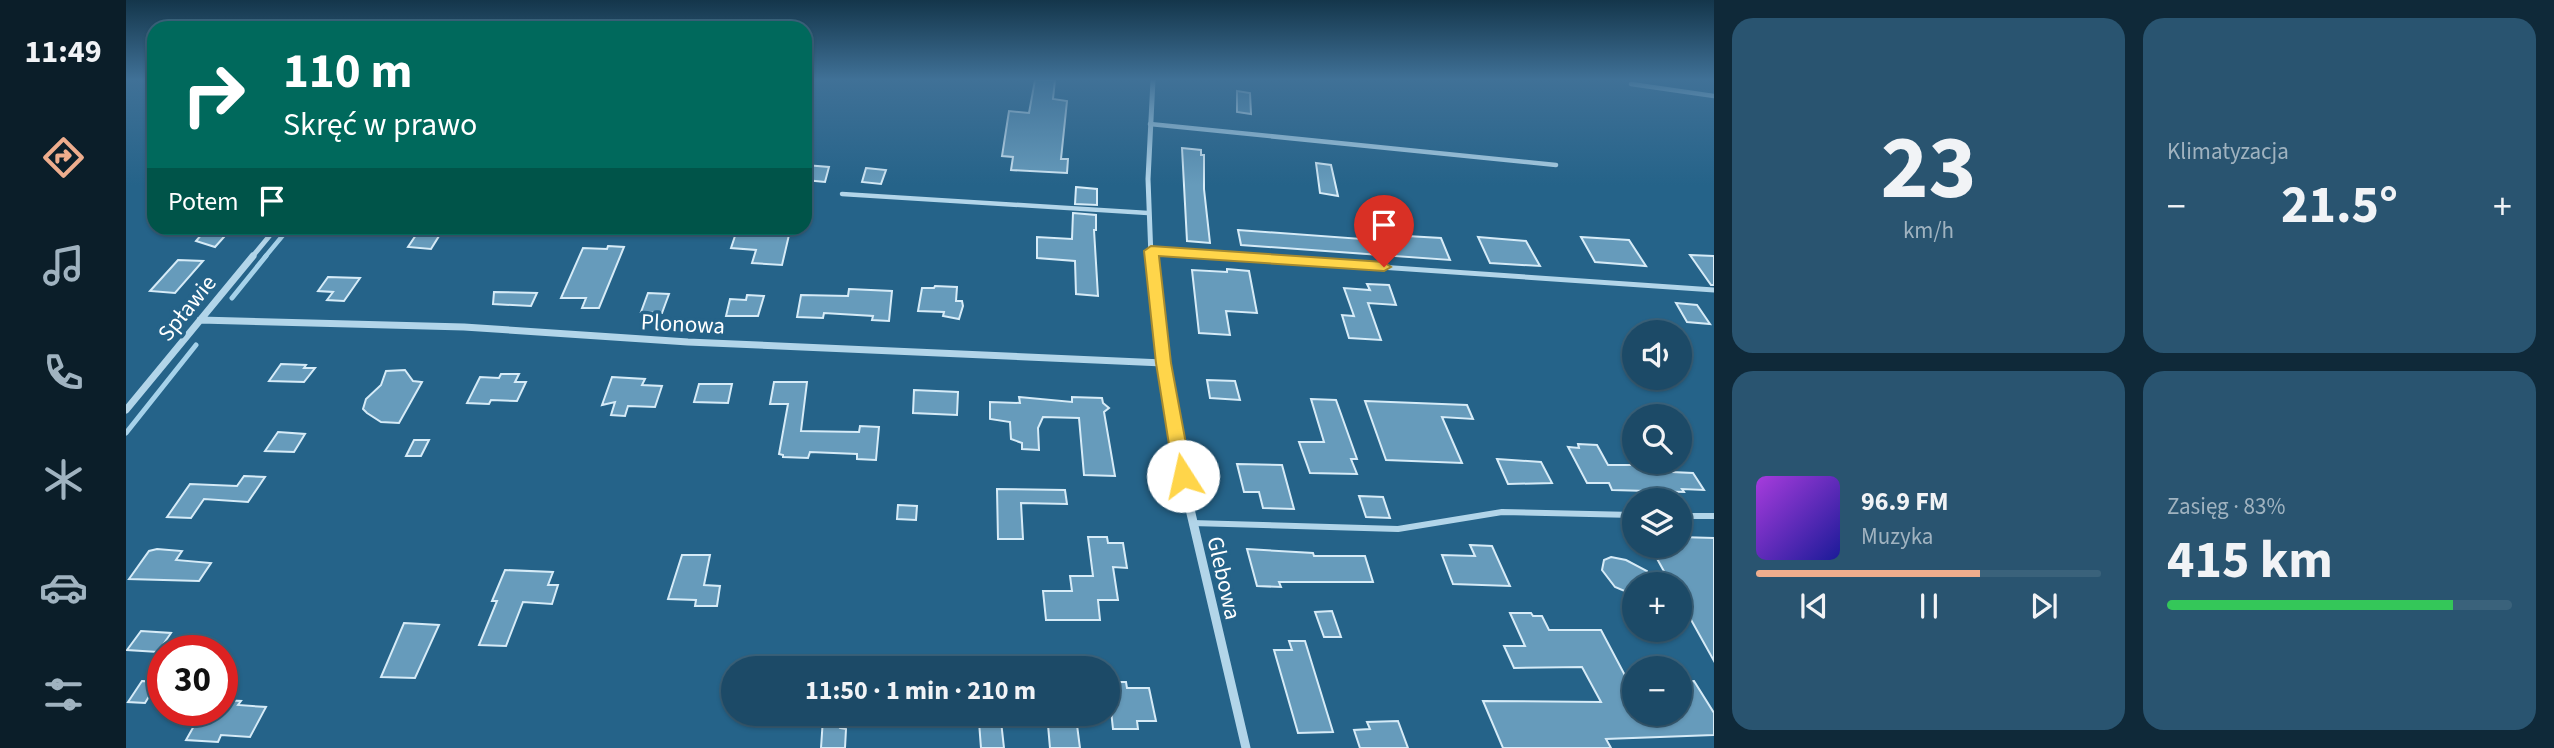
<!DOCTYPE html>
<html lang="pl">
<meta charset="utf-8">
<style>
:root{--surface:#1c4a67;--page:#295470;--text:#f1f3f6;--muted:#a0b3c0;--line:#3a627b;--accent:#eead8d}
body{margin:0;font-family:"Source Sans 3",sans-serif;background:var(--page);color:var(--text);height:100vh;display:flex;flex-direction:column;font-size:26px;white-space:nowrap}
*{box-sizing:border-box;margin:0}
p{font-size:23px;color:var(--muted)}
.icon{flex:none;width:38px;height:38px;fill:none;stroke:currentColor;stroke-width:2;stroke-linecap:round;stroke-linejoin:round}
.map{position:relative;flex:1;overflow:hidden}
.sheet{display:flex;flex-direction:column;gap:18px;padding:18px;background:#0f2939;width:840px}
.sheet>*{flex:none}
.guide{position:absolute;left:21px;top:21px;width:665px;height:214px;border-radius:21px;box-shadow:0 2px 5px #0004,0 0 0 2px var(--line);background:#00695c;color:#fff;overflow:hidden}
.controls{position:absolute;left:1496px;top:320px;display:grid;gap:14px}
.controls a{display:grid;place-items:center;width:70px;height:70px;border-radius:50%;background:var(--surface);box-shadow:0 2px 5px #0004,0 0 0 2px var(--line);font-size:35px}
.speed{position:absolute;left:21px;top:635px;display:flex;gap:14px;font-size:35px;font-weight:700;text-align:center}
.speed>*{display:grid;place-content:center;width:91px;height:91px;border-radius:50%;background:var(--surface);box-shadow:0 2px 5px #0004,0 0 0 2px var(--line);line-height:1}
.speed .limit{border:10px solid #d22;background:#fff;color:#111}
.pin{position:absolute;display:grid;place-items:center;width:60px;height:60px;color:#fff;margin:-72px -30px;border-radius:50% 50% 50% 0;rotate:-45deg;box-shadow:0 0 7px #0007}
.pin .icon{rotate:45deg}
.me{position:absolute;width:77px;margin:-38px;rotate:350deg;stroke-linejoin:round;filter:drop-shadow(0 0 5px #0008)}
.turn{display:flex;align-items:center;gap:24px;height:147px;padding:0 21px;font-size:32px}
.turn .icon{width:91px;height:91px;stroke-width:2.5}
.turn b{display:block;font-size:49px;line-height:60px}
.then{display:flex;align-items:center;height:66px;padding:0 21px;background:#0003;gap:14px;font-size:26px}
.big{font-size:52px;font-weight:700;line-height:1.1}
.sheet .tile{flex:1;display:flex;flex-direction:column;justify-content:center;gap:10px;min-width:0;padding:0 24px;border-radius:21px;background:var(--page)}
.sheet .dial{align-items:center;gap:0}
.dial b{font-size:91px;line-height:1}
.song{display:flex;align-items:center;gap:21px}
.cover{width:84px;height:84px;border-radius:10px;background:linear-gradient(135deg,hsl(280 70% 55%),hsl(240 70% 35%))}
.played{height:7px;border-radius:4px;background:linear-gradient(90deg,var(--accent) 65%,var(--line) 65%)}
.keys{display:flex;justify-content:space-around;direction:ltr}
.heat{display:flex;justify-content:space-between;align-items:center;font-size:38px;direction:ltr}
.charge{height:10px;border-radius:5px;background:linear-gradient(90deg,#34c759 83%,var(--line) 0)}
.sheet .tiles{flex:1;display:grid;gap:18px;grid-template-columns:repeat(2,1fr)}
.trip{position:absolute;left:595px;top:656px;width:399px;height:70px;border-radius:35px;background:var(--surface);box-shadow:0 2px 5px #0004,0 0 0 2px var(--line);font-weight:700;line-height:70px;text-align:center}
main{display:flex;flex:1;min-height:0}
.menu{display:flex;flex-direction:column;width:126px;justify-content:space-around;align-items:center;background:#0b1e29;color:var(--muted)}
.menu .icon{width:49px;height:49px}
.menu .on{color:var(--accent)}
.menu b{font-size:32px;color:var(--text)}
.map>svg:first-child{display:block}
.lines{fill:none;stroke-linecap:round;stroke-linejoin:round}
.stream-far1{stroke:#a6d2ea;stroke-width:4.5}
.stream{stroke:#a6d2ea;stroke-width:5}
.building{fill:#669bbb;stroke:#d6ebf7;stroke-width:2}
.service-far2{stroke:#b2d5e9;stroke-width:4.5}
.service-far1{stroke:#b2d5e9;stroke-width:5}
.service{stroke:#b2d5e9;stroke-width:6}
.minor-far2{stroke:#b2d5e9;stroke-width:5}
.minor-far1{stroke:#b2d5e9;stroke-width:7}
.minor{stroke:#b2d5e9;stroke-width:9}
.route{fill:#ffd54a;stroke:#a68a30;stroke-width:2}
.labels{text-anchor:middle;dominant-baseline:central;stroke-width:7;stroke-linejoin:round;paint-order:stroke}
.street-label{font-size:23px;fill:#fff;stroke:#256389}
</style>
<main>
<nav class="menu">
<b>11:49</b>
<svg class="icon on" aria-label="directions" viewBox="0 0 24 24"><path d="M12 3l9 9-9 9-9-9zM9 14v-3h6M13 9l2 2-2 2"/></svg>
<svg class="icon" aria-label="music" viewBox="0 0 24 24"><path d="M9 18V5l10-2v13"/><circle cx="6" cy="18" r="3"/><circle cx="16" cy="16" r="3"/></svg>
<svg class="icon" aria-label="phone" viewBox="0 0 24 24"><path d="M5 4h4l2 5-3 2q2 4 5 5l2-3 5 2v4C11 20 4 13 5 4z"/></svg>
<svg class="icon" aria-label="climate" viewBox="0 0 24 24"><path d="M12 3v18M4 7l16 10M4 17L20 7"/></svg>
<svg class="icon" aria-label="car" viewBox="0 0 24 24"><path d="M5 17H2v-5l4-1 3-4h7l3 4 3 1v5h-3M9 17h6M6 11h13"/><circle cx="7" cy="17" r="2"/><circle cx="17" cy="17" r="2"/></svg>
<svg class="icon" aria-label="filters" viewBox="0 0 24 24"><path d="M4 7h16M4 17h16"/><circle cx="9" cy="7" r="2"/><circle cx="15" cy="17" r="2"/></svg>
</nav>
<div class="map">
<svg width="1588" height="748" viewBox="0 0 1588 748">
<rect width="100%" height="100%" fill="#256389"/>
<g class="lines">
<!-- stream-far1 -->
<path class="stream-far1" d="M139 257 163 228"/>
<!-- stream -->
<path class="stream" d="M106 298 140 256
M0 433 70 345"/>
</g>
<!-- building -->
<path class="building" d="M909 80H929L927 99 941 101 935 159H942L941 173 885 170 887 157 876 156 883 111 903 113Z
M1111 91 1124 93 1125 114 1111 112Z
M1056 148 1075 150V155H1078V189L1084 243 1061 241Z
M1190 163 1205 165 1212 196 1194 193Z
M679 165 703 167 699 182 679 180Z
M740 168 760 170 755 184 736 182Z
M950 187 971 189V205L949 204Z
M947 213 970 215V230H968L972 296 950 294 949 261 911 258V237L946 239Z
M81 228H106L89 247 70 241Z
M1112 230 1249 240 1247 234 1315 238 1324 260 1115 245Z
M610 233 663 235 656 265 626 263 630 250 605 248Z
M290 235H300L313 236 305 249 282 247Z
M1352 237 1400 241 1414 266 1364 263Z
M1455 237 1503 240 1520 266 1469 262Z
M482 246 498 247 473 308H456L460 298H435L457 248 481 249Z
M1564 255 1588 256V285H1585Z
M52 260 77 261 49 293 24 291Z
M1101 269 1123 271 1131 313 1100 311 1104 335 1073 333 1066 270 1101 272Z
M202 277 234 278 218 301 201 300 207 292 192 291Z
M1241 284 1263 285 1270 305 1242 303 1255 340 1223 338 1216 315 1228 316 1218 288 1244 290Z
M809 286 831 287 830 301H836L837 306 833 319 817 316 818 312 792 311 796 288H808Z
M723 289 766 291 763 321 746 320 747 316 698 313 697 318 671 317 675 295 722 296Z
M368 292 411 293 405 306 367 304Z
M522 293 543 294 536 313 515 312Z
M621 295 638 296 632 316H600L604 299 620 300Z
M1550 303 1571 305 1584 324 1561 322Z
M155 364 180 365 178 368H189L178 382 143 381Z
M279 370 287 381 296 382 273 423 255 422 241 413 237 409 240 399 255 385 260 371Z
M375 374H393L389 382H400L391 401 365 400 363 404 341 403 354 377 373 378Z
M486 377 519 379 516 385 536 386 529 407 502 406 499 416 485 415 489 402 476 405Z
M1081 380 1109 381 1114 400 1084 398Z
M648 382H681L675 431 733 432 734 426 753 427 750 460 731 459V454L684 452 682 458 657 457V455L653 454 662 404H644Z
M573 384H606L602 403 568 402Z
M788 390 832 392 831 415 787 413Z
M893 397 946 402V397L976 398 977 403 983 408 978 412 989 476 958 475 953 418 917 417 912 428 913 450 896 449V443L885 439 884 422 864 419V402L894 403Z
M1185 399 1210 400 1231 459H1225L1231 474 1184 473 1173 442H1198Z
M1239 401 1341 405 1347 419 1316 417 1336 463 1260 460Z
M152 432 179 434 168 452 139 451Z
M288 440H303L295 456H280Z
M1452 444 1471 445 1482 465H1541L1546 472 1567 473 1578 490 1556 489 1558 492 1486 490 1483 483H1461L1442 447 1453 448Z
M1371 459 1415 462 1426 483 1382 484Z
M1111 464 1156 465 1168 509 1137 508 1133 492H1118Z
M118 476 139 477 122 502 78 499 65 518 41 517 64 484 111 486Z
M871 489 939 490 941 504 895 503 897 539H872Z
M1233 496 1257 497 1264 518 1240 517Z
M772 505 791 506 790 520 771 519Z
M962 537H981L982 543H997L1001 568 987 567 992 600H972L974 620H920L917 591H946L944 576H967Z
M1554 537 1588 538V661L1554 600V584H1545L1524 546H1554Z
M1344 545 1366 546 1384 586 1327 584 1316 555 1349 556Z
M31 549 56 551 50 560 85 563 73 581 3 579 23 551Z
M1121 549 1187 553 1188 556H1239L1247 582H1153L1155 587 1131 586Z
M556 555H584L578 585 594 586 591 606H569L570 600 542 599Z
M1485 557 1500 560 1521 571V584H1508V595L1489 587 1476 570 1478 560Z
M379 570 427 572 422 585H432L426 604 397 602 380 646 353 645 371 601H366Z
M1206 611 1215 637H1198L1189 612Z
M1384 613H1405L1407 616H1416L1423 630H1475L1503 683H1508V714H1554V682L1568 681 1588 713V735L1480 739 1485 748H1377L1357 701 1475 702 1456 667 1388 668 1378 646H1399Z
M278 623 313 625 289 678 255 677Z
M15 631 45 633 32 652 1 650Z
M1163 641H1179L1207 732 1172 733 1148 650H1166Z
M16 681 32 682 19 703 2 702Z
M982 682H1000L1001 688H1023L1030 721H1011L1012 729H987Z
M96 700 115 701 112 705 140 707 124 737 95 735 92 742 60 740 77 710H96Z
M697 718 715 719 714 728 720 729 719 748H695Z
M875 721 878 748H855L853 722Z
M1272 721 1282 748H1234L1228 730 1244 729 1241 722Z
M922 725H951L954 748H924Z"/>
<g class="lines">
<!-- service-far2 -->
<path class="service-far2" d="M1505 84 1588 96
M1024 124 1430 165
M716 194 1022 213
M1025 251 1117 257"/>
<!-- service-far1 -->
<path class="service-far1" d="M1092 256 1588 290"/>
<!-- service -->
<path class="service" d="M1554 516H1588
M1066 523 1272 529 1376 512 1508 515"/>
<!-- minor-far2 -->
<path class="minor-far2" d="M126 257 150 228
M1025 257 1022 179 1027 80"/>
<!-- minor-far1 -->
<path class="minor-far1" d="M1025 256 1034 348 1056 477
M74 320 338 327 562 342 1037 363
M0 410 127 256"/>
<!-- minor -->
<path class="minor" d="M1056 475 1120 748"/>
</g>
<!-- sky -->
<linearGradient id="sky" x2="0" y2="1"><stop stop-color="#14364b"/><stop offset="0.43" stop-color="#407197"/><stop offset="1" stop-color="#407197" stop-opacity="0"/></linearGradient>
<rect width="1588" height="185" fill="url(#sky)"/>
<!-- route -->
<path class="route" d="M1025 246 1258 262 1265 267 1258 271 1033 256 1045 363 1066 476 1063 481 1057 484 1051 481 1048 476 1030 363 1018 251Z"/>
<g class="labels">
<!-- street labels -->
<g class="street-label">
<text transform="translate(61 308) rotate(-51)">Spławie</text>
<text transform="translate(557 324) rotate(3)">Plonowa</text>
<text transform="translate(1098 578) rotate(77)">Glebowa</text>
</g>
</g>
</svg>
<div class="controls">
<a><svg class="icon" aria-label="sound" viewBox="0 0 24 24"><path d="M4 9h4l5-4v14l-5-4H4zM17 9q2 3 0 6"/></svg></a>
<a><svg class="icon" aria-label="search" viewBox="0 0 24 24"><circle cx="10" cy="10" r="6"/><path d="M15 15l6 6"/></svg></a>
<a><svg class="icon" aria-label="layers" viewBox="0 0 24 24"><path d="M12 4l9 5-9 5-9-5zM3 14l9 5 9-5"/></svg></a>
<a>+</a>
<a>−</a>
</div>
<div class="speed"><div class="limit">30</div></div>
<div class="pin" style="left:1258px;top:267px;background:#d93025"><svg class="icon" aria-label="arrive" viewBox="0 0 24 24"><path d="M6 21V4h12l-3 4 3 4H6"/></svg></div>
<svg class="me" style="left:1057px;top:476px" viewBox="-20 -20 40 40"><circle r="19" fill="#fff"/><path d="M0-13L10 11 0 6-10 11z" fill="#ffd54a"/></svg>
<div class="trip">11:50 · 1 min · 210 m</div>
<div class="guide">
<div class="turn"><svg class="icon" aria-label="right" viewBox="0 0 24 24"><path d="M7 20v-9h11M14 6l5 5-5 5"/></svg><div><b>110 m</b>Skręć w prawo</div></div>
<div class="then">Potem<svg class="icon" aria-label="arrive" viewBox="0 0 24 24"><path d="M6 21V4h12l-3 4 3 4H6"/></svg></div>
</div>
</div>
<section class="sheet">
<div class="tiles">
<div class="tile dial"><b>23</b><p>km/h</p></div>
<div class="tile"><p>Klimatyzacja</p>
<div class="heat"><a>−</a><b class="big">21.5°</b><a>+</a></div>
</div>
<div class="tile">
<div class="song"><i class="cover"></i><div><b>96.9 FM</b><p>Muzyka</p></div></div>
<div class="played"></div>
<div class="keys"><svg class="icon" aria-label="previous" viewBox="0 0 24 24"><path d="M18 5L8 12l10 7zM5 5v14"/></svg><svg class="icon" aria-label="pause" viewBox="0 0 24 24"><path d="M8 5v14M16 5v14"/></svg><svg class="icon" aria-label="next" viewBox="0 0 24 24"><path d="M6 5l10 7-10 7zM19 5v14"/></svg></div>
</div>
<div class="tile"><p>Zasięg · 83%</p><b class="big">415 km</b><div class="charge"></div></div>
</div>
</section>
</main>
